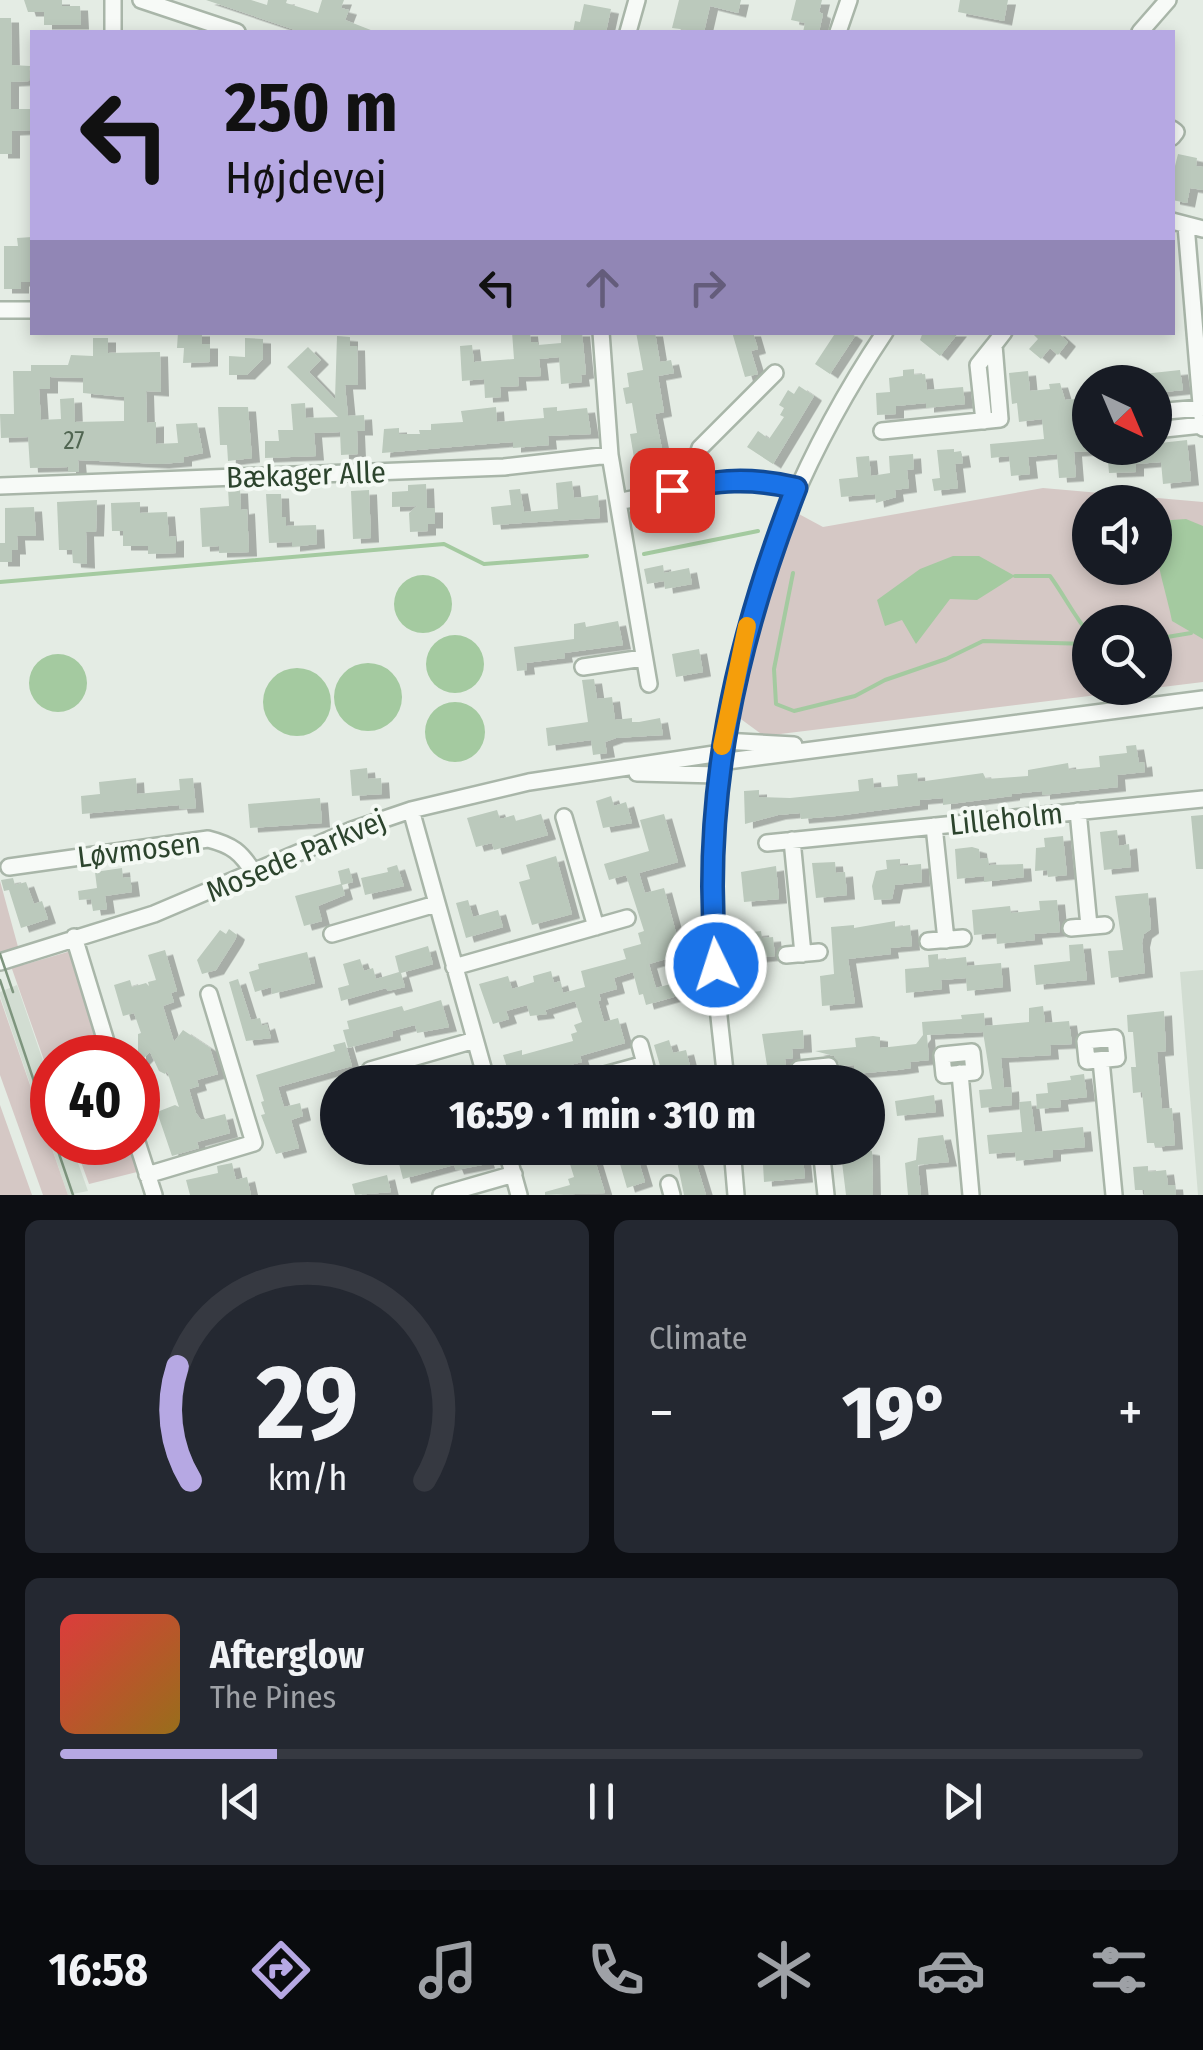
<!DOCTYPE html>
<meta charset="utf-8">
<style>
:root{--surface:#171b24;--page:#242831;--text:#f1f3f6;--muted:#9ea1a6;--line:#363941;--accent:#b6a8e3}
body{margin:0;font-family:"Fira Sans Condensed",sans-serif;background:var(--page);color:var(--text);height:100vh;display:flex;flex-direction:column;font-size:38px;white-space:nowrap}
*{box-sizing:border-box;margin:0}
p{font-size:32px;color:var(--muted)}
.icon{flex:none;width:55px;height:55px;fill:none;stroke:currentColor;stroke-width:2;stroke-linecap:round;stroke-linejoin:round}
.map{position:relative;height:1195px;overflow:hidden}
.panel{display:flex;flex-direction:column;gap:25px;padding:25px;background:#0d0f14;flex:1}
.panel>*{flex:none}
.top-card{position:absolute;left:30px;top:30px;width:1145px;height:305px;border-radius:0px;box-shadow:0 5px 15px #0003;background:#b6a8e3;color:#111;overflow:hidden}
.needle{width:65px;rotate:136deg}
.fabs{position:absolute;left:1072px;top:365px;display:grid;gap:20px}
.fabs a{display:grid;place-items:center;width:100px;height:100px;border-radius:50%;background:var(--surface);box-shadow:0 5px 15px #0003;font-size:50px}
.speed{position:absolute;left:30px;top:1035px;display:flex;gap:20px;font-size:50px;font-weight:700;text-align:center}
.speed>*{display:grid;place-content:center;width:130px;height:130px;border-radius:50%;background:var(--surface);box-shadow:0 5px 15px #0003;line-height:1}
.speed .limit{border:15px solid #d22;background:#fff;color:#111}
.pin{position:absolute;display:grid;place-items:center;width:85px;height:85px;color:#fff;margin:-42px;border-radius:20px;box-shadow:0 5px 15px #0006}
.me{position:absolute;width:110px;margin:-55px;rotate:356deg;stroke-linejoin:round;filter:drop-shadow(0 0 8px #0008)}
.turn{display:flex;align-items:center;gap:35px;height:210px;padding:0 30px;font-size:45px}
.turn .icon{width:130px;height:130px;stroke-width:2.5}
.turn b{display:block;font-size:70px;line-height:85px}
.lanes{display:flex;align-items:center;height:95px;padding:0 30px;background:#0003;justify-content:center;gap:50px;direction:ltr}
.lanes .off{opacity:.35}
.big{font-size:75px;font-weight:800;line-height:1.1}
.panel .card{flex:1;display:flex;flex-direction:column;justify-content:center;gap:15px;min-width:0;padding:0 35px;border-radius:15px;background:var(--page)}
.panel .dial{align-items:center;gap:0}
.dial svg{height:260px;overflow:visible;fill:none;stroke:var(--line);stroke-width:7;stroke-linecap:round;text-anchor:middle}
.dial text{fill:var(--text);stroke:none}
.song{display:flex;align-items:center;gap:30px}
.cover{width:120px;height:120px;border-radius:15px;background:linear-gradient(135deg,hsl(0 70% 55%),hsl(40 70% 35%))}
.played{height:10px;border-radius:5px;background:linear-gradient(90deg,var(--accent) 20%,var(--line) 20%)}
.keys{display:flex;justify-content:space-around;direction:ltr}
.heat{display:flex;justify-content:space-between;align-items:center;font-size:55px;direction:ltr}
.panel .tiles{flex:1;display:grid;gap:25px;grid-template-columns:1fr 1fr}
.card:last-child{grid-column:span 2}
.trip{position:absolute;left:320px;top:1065px;width:565px;height:100px;border-radius:50px;background:var(--surface);box-shadow:0 5px 15px #0003;font-weight:800;line-height:100px;text-align:center}
.tabs{display:flex;height:160px;justify-content:space-around;align-items:center;background:#090b0e;color:var(--muted)}
.tabs .icon{width:70px;height:70px}
.tabs .on{color:var(--accent)}
.tabs b{font-size:45px;color:var(--text)}
.map>svg:first-child{display:block}
.built{fill:#d2ddd2}
.green{fill:#d5c8c5;fill-rule:evenodd}
.water{fill:#a4caa0}
.lines{fill:none;stroke-linecap:round;stroke-linejoin:round}
.stream{stroke:#a4caa0;stroke-width:4}
.building{fill:#bbc9bc;fill-rule:evenodd;filter:url(#shadow)}
.minor-casing{stroke:#a9b6a9;stroke-width:20}
.minor{stroke:#f7faf7;stroke-width:15}
.tram{stroke:#7e957e;stroke-width:2.5}
.route-casing{stroke:#114b97;stroke-width:25}
.route{stroke:#1a73e8;stroke-width:18}
.slow{stroke:#f59e0b;stroke-width:18}
.labels{text-anchor:middle;dominant-baseline:central;stroke-width:8;stroke-linejoin:round;paint-order:stroke}
.number-label{font-size:25px;fill:#506551}
.street-label{font-size:30px;fill:#2c442d;stroke:#f4f9f4}
</style>
<div class="map">
<svg width="1203" height="1195" viewBox="0 0 1203 1195">
<defs>
<filter id="shadow"><feDropShadow dx="8" dy="4.5" stdDeviation="0" flood-color="#0004"/></filter>
</defs>
<rect width="100%" height="100%" fill="#e4ece4"/>
<!-- built -->
<path class="built" d="M1203 970V1195H1198L1180 972Z
M17 985 52 1087V1142L71 1143 88 1191 68 1195 0 996V992Z"/>
<!-- green -->
<path class="green" d="M1043 488 1203 502V682L764 736 734 714 752 632 797 513 823 527ZM1090 502H1155V568H1090ZM1090 622H1155V688H1090Z
M0 881 23 965 71 951 103 1057 52 1058V1083L12 969 0 972Z
M0 998 68 1195H43L0 1075Z
M0 1105 32 1195H0Z
M74 1143H129L137 1172 89 1184Z"/>
<!-- water -->
<path class="water" d="M1186 519 1203 526V639L1172 621C1166 589 1151 553 1157 521Z
M953 556H979L1015 576 977 600 950 599 916 644 902 620 885 626 877 600 920 569Z
M394 604a29 29 0 1 1 58 0a29 29 0 1 1-58 0Z
M426 664a29 29 0 1 1 58 0a29 29 0 1 1-58 0Z
M29 683a29 29 0 1 1 58 0a29 29 0 1 1-58 0Z
M334 697a34 34 0 1 1 68 0a34 34 0 1 1-68 0Z
M263 702a34 34 0 1 1 68 0a34 34 0 1 1-68 0Z
M425 732a30 30 0 1 1 60 0a30 30 0 1 1-60 0Z"/>
<g class="lines">
<!-- stream -->
<path class="stream" d="M644 554 758 531
M793 573 774 669 776 704 794 711 855 696 885 680 946 659 983 641 1090 644
M1015 576H1050C1064 595 1074 616 1090 635
M0 582 444 544 484 564 587 556
M1155 639 1191 633"/>
</g>
<!-- building -->
<path class="building" d="M24 0H62V6H80L81 25H44V12H28Z
M206 0H251L267 5 268 0H287L286 3 318 13 322 0H344L341 8 349 10 345 20 376 32H301Z
M679 0H741L738 13 710 6 704 32 672 28Z
M796 0H822L819 12 823 14 819 32H803L805 23 791 20Z
M960 0H1008L1004 21 958 12Z
M584 4 611 9 606 32H573L575 21 580 22Z
M0 18H11L12 65 30 66 29 81 11 82V109H32V130L12 131V154H0Z
M1178 154 1197 158 1196 166 1203 167V190L1190 188 1187 203 1172 200V178Z
M32 237V282H21V289H4V246H18L17 238Z
M178 332H202V344H210V362L183 363 184 348H177Z
M512 332H530L531 342H538V345L561 343V332H582L586 374 581 375 582 382 561 384 559 357 539 359 541 376 518 377 519 386 500 387 501 397 485 398 484 379 462 381 460 346 472 345 474 362 514 359Z
M636 332H655L660 362 671 360 674 373 658 376 664 412 655 414 663 454 634 458 630 434 637 433 632 403 626 404 623 388 629 387 627 373 643 370Z
M732 332H753L758 349 751 351 758 374 745 377Z
M836 332H849L855 336 830 374 815 364Z
M923 332H959L940 356 920 340Z
M1031 332H1057L1068 342 1058 355 1050 348 1041 359 1029 349 1038 339Z
M337 336 350 337V346H357L358 385H345L348 416 364 415 365 431H357L358 454 341 455 340 432 314 433 316 456 265 458V441H279L278 430H293L291 404 305 403 306 418 338 417 287 367 308 347 321 360 309 372 335 399Z
M93 338H108V353L160 352 161 392 146 391 147 423 156 422V444L178 443 176 424 197 423 203 453 184 457V462L161 464 78 460 79 472H68V467L30 468 28 437 1 438 0 414H14L13 371H31V365H68L71 355 93 356ZM50 377 83 378V393L124 397V421L75 422 74 398 60 399 61 419 41 420 39 389H50Z
M245 338 263 339V359L247 375H229V356L245 357Z
M914 369V375L925 374 927 390 963 387 965 404 926 408V403L896 406V414L877 415 876 393 890 392 889 378 903 376V370Z
M1180 370 1183 390 1155 393V382H1134V375Z
M1028 371 1030 391 1050 389 1049 384 1060 383 1065 400 1088 398 1089 451 1074 452 1076 477 1059 478 1057 454 1028 457 1030 474 1011 476 1009 456 991 458 990 444 1044 439 1042 419 1019 422 1017 403 1012 404 1009 373Z
M799 386 814 396 773 464 747 447 758 431 769 439 784 417 780 415 784 408 779 405 788 390 794 394Z
M218 407H248L252 458 228 461 227 445H220Z
M496 407 497 422 544 418 543 408 557 407V411L587 408 591 434 548 436 549 445 513 448V442L487 444 382 453 384 429 399 428V434H420L419 430H431V424L463 422 461 411Z
M1187 440 1191 481 1163 484 1161 462 1136 464V472L1109 473 1108 461 1117 460 1116 448H1155L1160 447V443Z
M954 449V452L961 451 963 463 955 464 958 488 934 491 932 479 940 478 937 450Z
M913 454 914 469 907 470 909 488 895 490 896 497 876 503 875 494 841 497 839 479 858 477 856 457 869 456 871 476 890 473 889 456Z
M572 481 574 498 598 495 600 518 493 525 491 507 511 505 509 490 520 489 524 512 558 509 556 483Z
M426 484 427 508H435V524H428V531L410 532 409 513 417 506 392 507V492L408 491V485Z
M228 489H240L241 510 247 509 249 552 219 553V546L202 547 200 508 229 506Z
M369 490 371 538 353 539 351 491Z
M266 494H281L282 517H286V526L316 525 317 544 292 547V542L269 543Z
M97 500 96 532H86L87 564 73 563 72 550H59L57 502Z
M140 502V513L167 512 169 537 176 536V553L148 554V546H123V531H112L111 503Z
M34 507 36 536H17L18 550H12V562H0V543H5V508Z
M663 565 664 573 689 568 692 584 665 589 664 581 647 584 644 569Z
M618 621 623 645 564 653 565 658 526 663 527 670 517 671 514 647 574 639V624L585 622 586 627Z
M699 649 703 672 676 677 672 654Z
M594 679 597 699 612 697 615 720 632 718V722H639L660 718 663 735 616 738 605 742 607 753 593 755 591 740 548 746 546 728 588 722 582 680Z
M1136 745 1139 763 1144 762 1145 772 1117 775 1118 787 1042 795V791L1012 794V796L943 805V798L920 800V805L836 816 801 819 800 813 778 815 745 824 744 791 759 790V797L790 798 859 791 858 780 873 778 874 788 898 786 897 775 917 773 918 782 983 773 986 779 1028 776V770L1068 763 1069 770 1100 767 1099 756 1127 753 1126 746Z
M367 768 368 779 381 778 382 794 352 796 350 770Z
M136 778 137 794 180 790 179 779 193 778 196 808 180 809 179 805 82 814 81 796 100 794 99 782Z
M611 796 614 806 626 802 632 823 603 828 596 801Z
M320 798 322 823 250 828 248 804Z
M497 810 500 819 514 815 516 821 541 814 548 835 494 850 492 843 476 847 467 818Z
M664 814 678 862 639 873 645 893 664 888 677 936 695 932 699 960 692 961 684 970 673 957 649 964 656 988 678 982 681 995 646 1005 643 994 639 995 633 972 614 978 617 989 599 994 601 1000 598 1001 604 1022 618 1018 625 1043 580 1056 582 1062 511 1080 503 1055 522 1050V1055L573 1041 571 1034 577 1032 574 1025 582 1022 575 1001 545 1010 547 1014 530 1016 527 1005 506 1011 509 1019 493 1024 479 984 508 976 512 989 534 982 533 976 551 971 554 983 560 981 563 993 585 987 581 971 626 959 623 949 641 944 638 933 644 931 626 875 609 880 604 864 649 851 640 820Z
M1203 815V869H1196L1191 816Z
M1117 830 1119 846 1129 844 1131 867 1104 870 1100 832Z
M1063 836 1067 875 1048 877 1047 870 1035 871 1036 848 1045 847 1044 838Z
M972 847 979 849 980 859 988 858 989 865 1023 864 1024 877 984 882V876L957 879 955 849Z
M556 856 572 914 532 925 519 882 530 879 526 865Z
M900 859V866L921 864 922 882 895 885 892 899 874 900 872 886 876 871 887 869 886 860Z
M835 862 836 873 845 872 847 895 816 898 812 863Z
M397 865 404 886 365 895 361 878 388 872 387 868Z
M776 866 779 899 744 902 741 872Z
M122 868 123 878 130 877 132 892 105 896 107 909 93 911 91 899 79 900 78 891 97 888 95 872Z
M349 868 353 882 342 885 345 895 318 906 322 921 304 926 295 896 341 884 338 871Z
M13 878 15 885 26 882 34 904 42 901 48 919 21 928 9 890 4 891 1 880Z
M1148 893 1151 929 1144 934 1142 943 1145 973 1111 978 1108 951 1123 950 1115 896Z
M468 900 473 917 498 910 503 927 466 938 456 903Z
M1057 900 1060 932 1034 934 1035 940 997 944 996 933 974 935 972 910 1010 906 1011 913 1040 910 1039 901Z
M895 921V927L910 925 912 946 890 948 891 954 848 959 855 1003 822 1006 820 976 834 974 831 927 854 925V928Z
M229 929 237 935 235 940 216 970 202 974 197 960 220 930 226 934Z
M761 931 762 938 773 937 775 956 746 959 745 933Z
M1083 944 1087 980 1036 985 1034 965 1070 961 1069 945Z
M428 946 433 964 401 973 405 987 388 991 386 988 341 1001 338 988 349 985 343 964 360 959 364 971 373 968 376 979 399 972 395 956Z
M165 950 177 991 171 993 174 1002 163 1006 174 1042 183 1030 210 1048 218 1074 197 1080 199 1086 189 1089 196 1113 201 1120 225 1114 230 1133 197 1142 199 1148 172 1156 157 1112 175 1105 179 1107 167 1071 165 1074 159 1071 150 1052 138 1064V1034L141 1033 134 1013 123 1016 114 985 130 980 132 987 146 983 149 986 148 982 156 980 148 955Z
M307 952 315 983 272 994 271 987 255 992 249 972 259 969 258 964Z
M938 954V960L966 957 967 966 1001 963 1003 987 967 991 966 978 941 980 942 989 906 993 905 969 929 967 928 955Z
M238 979 251 1020 260 1018 262 1026 267 1024 271 1038 246 1041 229 982Z
M441 1000 449 1027 417 1033 415 1025 392 1031 393 1036 348 1048 343 1030 349 1029 347 1021 402 1006 404 1011Z
M1043 1006 1045 1023 1069 1021 1072 1044 1050 1045 1051 1055 1001 1058 1004 1088 1011 1087 1012 1105 981 1108 979 1090 992 1089 983 1032 927 1035 929 1060 910 1062 911 1068 898 1070 855 1074 854 1065 840 1066 834 1056 815 1051 856 1047 855 1038 873 1036 880 1037V1048L916 1044 923 1035 922 1022 962 1019 961 1015 984 1013 985 1026 1029 1022V1008Z
M1164 1011 1166 1051 1157 1052 1162 1109 1172 1108 1175 1145 1155 1147 1154 1143H1147L1142 1092 1133 1093 1131 1067H1136L1133 1032H1128L1127 1015Z
M803 1030 804 1048 792 1049 793 1058 785 1059 787 1077 769 1078 762 1034Z
M669 1040 673 1053 686 1050 690 1066H704L706 1082H672L670 1074 663 1076 654 1045Z
M345 1042 352 1066 278 1087 284 1107 300 1103 303 1116 291 1120 299 1148 276 1154 261 1115 265 1114 261 1102 264 1101 256 1075 335 1051 333 1045Z
M1084 1074 1087 1097 1060 1100 1061 1107 1037 1109 1036 1094 1048 1093 1047 1083 1071 1080 1070 1076Z
M934 1095 936 1112 897 1116 895 1101Z
M1031 1101 1035 1132 1083 1127 1085 1147 1053 1150V1157L1016 1161 1015 1152 989 1154 987 1135 1022 1132 1019 1102Z
M943 1135 949 1162 918 1165 921 1195H908L905 1163 916 1160 918 1138Z
M395 1148H482L487 1164 456 1170 454 1165 403 1179Z
M565 1148H628V1151L595 1160 605 1193 545 1195V1192L570 1185 568 1179 574 1177Z
M782 1148H802L805 1178 764 1182 763 1164 774 1163 773 1153 782 1152Z
M853 1148 872 1151 873 1195H846L841 1154 854 1153Z
M636 1152 645 1182 627 1188 618 1157Z
M693 1156 696 1162 706 1195H684L677 1161Z
M232 1163 236 1180 247 1177 251 1195H190L186 1180 218 1173 217 1166Z
M1148 1166V1172L1166 1170 1168 1185H1175L1176 1195H1144V1190H1135L1133 1167Z
M387 1175 391 1192 355 1195 352 1184Z"/>
<g class="lines">
<!-- minor casing -->
<g class="minor-casing">
<path id="minor" d="M141 0 237 32
M113 32V0
M628 32 637 0
M838 32 849 0
M1140 32 1168 0
M1172 129 1176 132 1172 137
M1172 221 1203 229
M1186 225 1203 428
M0 310H32
M601 332 610 455 649 684
M1155 412 1201 408
M984 421 978 365 994 345
M1155 430 1203 425
M882 431 1000 419 994 345 1004 332
M700 484 695 463 700 448 775 373
M0 486 504 467 610 455
M618 502C680 489 732 473 795 488
M583 667 643 658
M723 741 794 745
M720 762 1203 699
M637 773 718 775
M411 810 487 1082
M1078 811 1089 926
M564 817 596 927
M934 826 946 940
M792 840 803 954
M767 843 1203 799
M9 867 208 839C232 845 241 852 254 873
M1071 928 1105 925
M332 934 436 904
M74 937 111 1058
M928 941 963 938
M786 955 819 952
M0 962 154 914 352 830 411 810 529 782 721 753
M454 967 627 918
M1115 1038 1117 1058 1087 1061 1085 1041Z
M640 1045 650 1082
M972 1052 974 1072 944 1075 942 1055Z
M1101 1060 1114 1195
M370 1070 475 1040
M960 1073 971 1195
M579 1082 645 1064
M726 1082C721 1030 713 976 712 923 707 708 765 511 885 332
M800 1082 799 1069 829 1066 831 1082
M137 1142 154 1195
M506 1148 519 1195
M732 1148 736 1195
M821 1148 826 1195
M147 1175 254 1143 209 994
M669 1184 672 1195
M441 1195 514 1174"/>
</g>
<!-- minor -->
<use href="#minor" class="minor"/>
<!-- tram -->
<path class="tram" d="M0 954 13 992
M0 980 52 1135
M55 1142 73 1195"/>
</g>
<g class="lines">
<!-- route casing -->
<g class="route-casing">
<path id="route" d="M672 490C718 480 750 477 796 488 735 645 701 797 716 965"/>
</g>
<!-- route -->
<use href="#route" class="route"/>
<!-- slow -->
<path class="slow" d="M722 746 747 626"/>
</g>
<g class="labels">
<!-- number labels -->
<g class="number-label">
<text x="74" y="441">27</text>
</g>
<!-- street labels -->
<g class="street-label">
<text transform="translate(306 475) rotate(-2)">Bækager Alle</text>
<text transform="translate(1006 819) rotate(-6)">Lilleholm</text>
<text transform="translate(139 850) rotate(-7)">Løvmosen</text>
<text transform="translate(296 856) rotate(-23)">Mosede Parkvej</text>
</g>
</g>
</svg>
<div class="fabs">
<a><svg class="needle" viewBox="-14 -14 28 28"><path d="M0-13l5 13h-10z" fill="#e53935"/><path d="M0 13l5-13h-10z" fill="#9ea1a6"/></svg></a>
<a><svg class="icon" aria-label="sound" viewBox="0 0 24 24"><path d="M4 9h4l5-4v14l-5-4H4zM17 9q2 3 0 6"/></svg></a>
<a><svg class="icon" aria-label="search" viewBox="0 0 24 24"><circle cx="10" cy="10" r="6"/><path d="M15 15l6 6"/></svg></a>
</div>
<div class="speed"><div class="limit">40</div></div>
<div class="pin" style="left:672px;top:490px;background:#d93025"><svg class="icon" aria-label="arrive" viewBox="0 0 24 24"><path d="M6 21V4h12l-3 4 3 4H6"/></svg></div>
<svg class="me" style="left:716px;top:965px" viewBox="-20 -20 40 40"><circle r="17" fill="#1a73e8" stroke="#fff" stroke-width="3"/><path d="M0-11L8 9 0 5-8 9z" fill="#fff"/></svg>
<div class="trip">16:59 · 1 min · 310 m</div>
<div class="top-card">
<div class="turn"><svg class="icon" aria-label="left" viewBox="0 0 24 24"><path d="M17 20v-9H6M10 6l-5 5 5 5"/></svg><div><b>250 m</b>Højdevej</div></div>
<div class="lanes"><svg class="icon" aria-label="left" viewBox="0 0 24 24"><path d="M17 20v-9H6M10 6l-5 5 5 5"/></svg><svg class="icon off" aria-label="ahead" viewBox="0 0 24 24"><path d="M12 20V5M6 11l6-6 6 6"/></svg><svg class="icon off" aria-label="right" viewBox="0 0 24 24"><path d="M7 20v-9h11M14 6l5 5-5 5"/></svg></div>
</div>
</div>
<section class="panel">
<div class="tiles">
<div class="card dial"><svg viewBox="0 0 100 80">
<path d="M14 69A42 42 0 1 1 86 69"/>
<path d="M14 69A42 42 0 0 1 10 34" stroke="#b6a8e3"/>
<text x="50" y="56" font-size="32" font-weight="700">29</text>
<text x="50" y="72" font-size="11">km/h</text>
</svg></div>
<div class="card"><p>Climate</p>
<div class="heat"><a>−</a><b class="big">19°</b><a>+</a></div>
</div>
<div class="card">
<div class="song"><i class="cover"></i><div><b>Afterglow</b><p>The Pines</p></div></div>
<div class="played"></div>
<div class="keys"><svg class="icon" aria-label="previous" viewBox="0 0 24 24"><path d="M18 5L8 12l10 7zM5 5v14"/></svg><svg class="icon" aria-label="pause" viewBox="0 0 24 24"><path d="M8 5v14M16 5v14"/></svg><svg class="icon" aria-label="next" viewBox="0 0 24 24"><path d="M6 5l10 7-10 7zM19 5v14"/></svg></div>
</div>
</div>
</section>
<nav class="tabs">
<b>16:58</b>
<svg class="icon on" aria-label="directions" viewBox="0 0 24 24"><path d="M12 3l9 9-9 9-9-9zM9 14v-3h6M13 9l2 2-2 2"/></svg>
<svg class="icon" aria-label="music" viewBox="0 0 24 24"><path d="M9 18V5l10-2v13"/><circle cx="6" cy="18" r="3"/><circle cx="16" cy="16" r="3"/></svg>
<svg class="icon" aria-label="phone" viewBox="0 0 24 24"><path d="M5 4h4l2 5-3 2q2 4 5 5l2-3 5 2v4C11 20 4 13 5 4z"/></svg>
<svg class="icon" aria-label="climate" viewBox="0 0 24 24"><path d="M12 3v18M4 7l16 10M4 17L20 7"/></svg>
<svg class="icon" aria-label="car" viewBox="0 0 24 24"><path d="M5 17H2v-5l4-1 3-4h7l3 4 3 1v5h-3M9 17h6M6 11h13"/><circle cx="7" cy="17" r="2"/><circle cx="17" cy="17" r="2"/></svg>
<svg class="icon" aria-label="filters" viewBox="0 0 24 24"><path d="M4 7h16M4 17h16"/><circle cx="9" cy="7" r="2"/><circle cx="15" cy="17" r="2"/></svg>
</nav>
